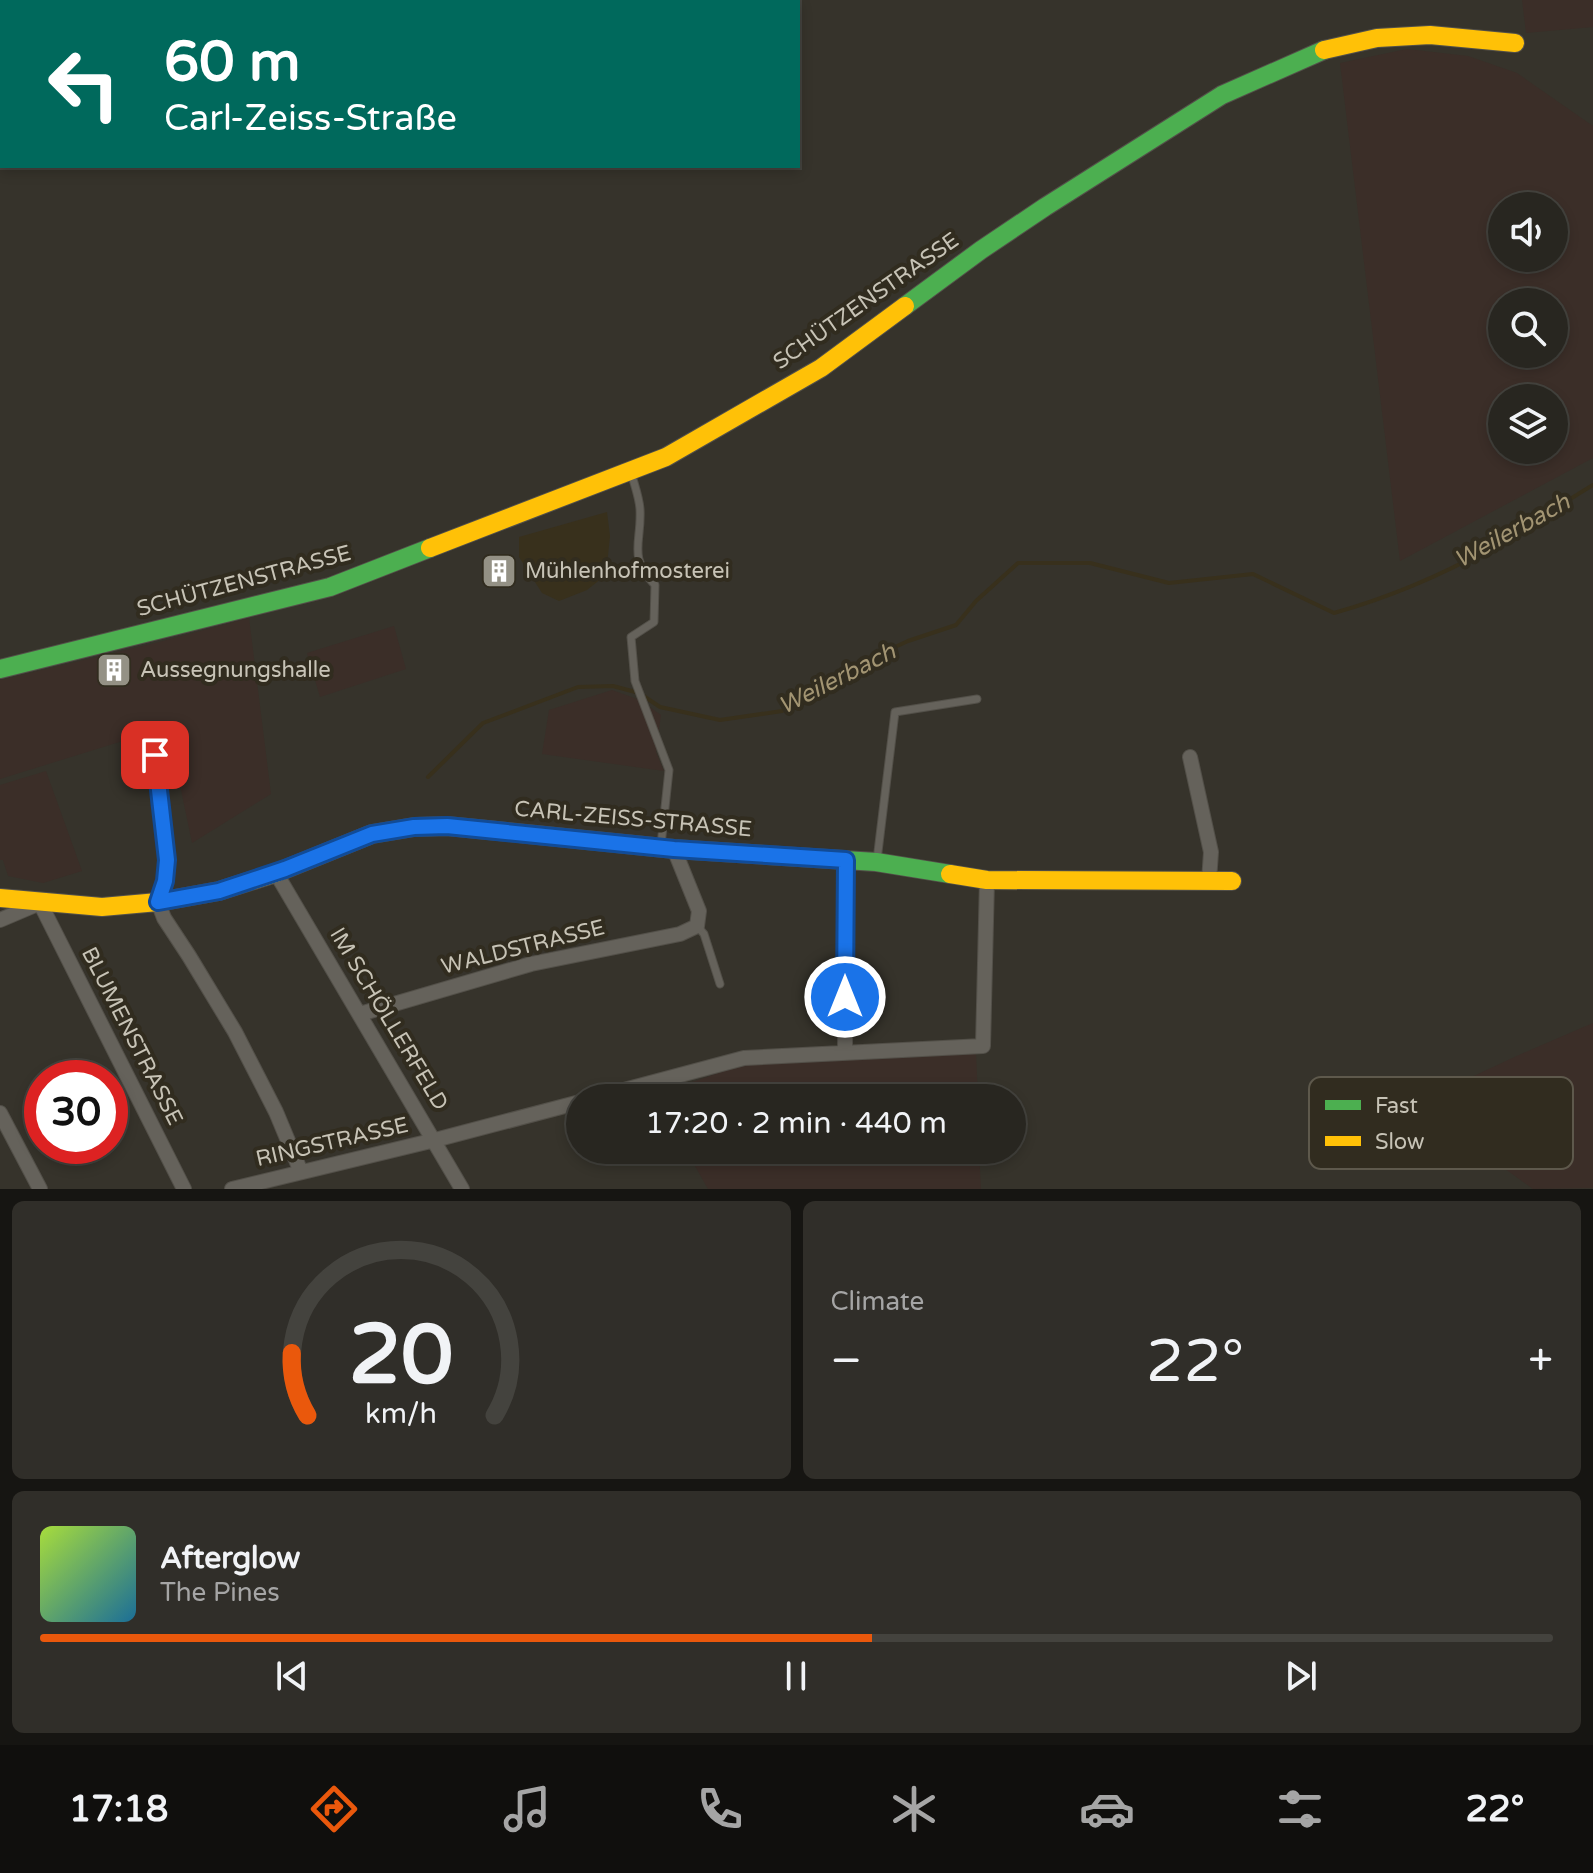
<!DOCTYPE html>
<meta charset="utf-8">
<style>
:root{--surface:#282620;--page:#302e29;--text:#f1f3f6;--muted:#a5a5a5;--line:#44433e;--accent:#ea580c}
body{margin:0;font-family:"Varela Round",sans-serif;background:var(--page);color:var(--text);height:100vh;display:flex;flex-direction:column;font-size:30px;white-space:nowrap}
*{box-sizing:border-box;margin:0}
p{font-size:26px;color:var(--muted)}
.icon{flex:none;width:44px;height:44px;fill:none;stroke:currentColor;stroke-width:2;stroke-linecap:round;stroke-linejoin:round}
.map{position:relative;height:1189px;overflow:hidden}
.panel{display:flex;flex-direction:column;gap:12px;padding:12px;background:#161512;flex:1}
.panel>*{flex:none}
.guide{position:absolute;left:0px;top:0px;width:800px;height:168px;box-shadow:0 4px 12px #0003,0 0 0 2px var(--line);background:#00695c;color:#fff;overflow:hidden}
.buttons{position:absolute;left:1488px;top:192px;display:grid;gap:16px}
.buttons a{display:grid;place-items:center;width:80px;height:80px;border-radius:50%;background:var(--surface);box-shadow:0 4px 12px #0003,0 0 0 2px var(--line);font-size:40px}
.speed{position:absolute;left:24px;top:1060px;display:flex;gap:16px;font-size:40px;font-weight:700;text-align:center}
.speed>*{display:grid;place-content:center;width:104px;height:104px;border-radius:50%;background:var(--surface);box-shadow:0 4px 12px #0003,0 0 0 2px var(--line);line-height:1}
.speed .limit{border:12px solid #d22;background:#fff;color:#111}
.pin{position:absolute;display:grid;place-items:center;width:68px;height:68px;color:#fff;margin:-34px;border-radius:16px;box-shadow:0 4px 12px #0006}
.me{position:absolute;width:88px;margin:-44px;rotate:0deg;stroke-linejoin:round;filter:drop-shadow(0 0 6px #0008)}
.turn{display:flex;align-items:center;gap:28px;height:168px;padding:0 32px;font-size:36px}
.turn .icon{width:104px;height:104px;stroke-width:2.5}
.turn b{display:block;font-size:56px;line-height:68px}
.big{font-size:60px;font-weight:600;line-height:1.1}
.panel .widget{flex:1;display:flex;flex-direction:column;justify-content:center;gap:12px;min-width:0;padding:0 28px;border-radius:12px;background:var(--page)}
.panel .dial{align-items:center;gap:0}
.dial svg{height:208px;overflow:visible;fill:none;stroke:var(--line);stroke-width:7;stroke-linecap:round;text-anchor:middle}
.dial text{fill:var(--text);stroke:none}
.song{display:flex;align-items:center;gap:24px}
.cover{width:96px;height:96px;border-radius:12px;background:linear-gradient(135deg,hsl(80 70% 55%),hsl(200 70% 35%))}
.played{height:8px;border-radius:4px;background:linear-gradient(90deg,var(--accent) 55%,var(--line) 55%)}
.keys{display:flex;justify-content:space-around;direction:ltr}
.heat{display:flex;justify-content:space-between;align-items:center;font-size:44px;direction:ltr}
.panel .tiles{flex:1;display:grid;gap:12px;grid-template-columns:1fr 1fr}
.widget:last-child{grid-column:span 2}
.trip{position:absolute;left:566px;top:1084px;width:460px;height:80px;border-radius:40px;background:var(--surface);box-shadow:0 4px 12px #0003,0 0 0 2px var(--line);font-weight:600;line-height:80px;text-align:center}
.menu{display:flex;height:128px;justify-content:space-around;align-items:center;background:#100f0d;color:var(--muted)}
.menu .icon{width:56px;height:56px}
.menu .current{color:var(--accent)}
.menu b{font-size:36px;color:var(--text)}
.map>svg:first-child{display:block}
.green{fill:#3b2e28;fill-rule:evenodd}
.water{fill:#38301c}
.lines{fill:none;stroke-linecap:round;stroke-linejoin:round}
.stream{stroke:#38301c;stroke-width:4}
.lane-casing{stroke:#535049;stroke-width:9}
.street-casing{stroke:#535049;stroke-width:16}
.fast-casing{stroke:#535049;stroke-width:20}
.slow-casing{stroke:#535049;stroke-width:20}
.lane{stroke:#65625b;stroke-width:7}
.street{stroke:#65625b;stroke-width:14}
.fast{stroke:#4caf50;stroke-width:18}
.slow{stroke:#ffc107;stroke-width:18}
.route-casing{stroke:#114b97;stroke-width:20}
.route{stroke:#1a73e8;stroke-width:14}
.labels{text-anchor:middle;dominant-baseline:central;stroke-width:8;stroke-linejoin:round;paint-order:stroke}
.street-label{font-size:22px;fill:#c7c3b6;stroke:#312c1f}
.poi-label{font-size:22px;fill:#c7c3b6;stroke:#312c1f;text-anchor:start}
.water-label{font-size:24px;font-style:italic;fill:#a29472;stroke:#312c1f}
.key{fill:#312c1f;stroke:#5e594c;stroke-width:2}
.key-label{font-size:22px;fill:#c7c3b6}
</style>
<div class="map">
<svg width="1593" height="1189" viewBox="0 0 1593 1189">
<rect width="100%" height="100%" fill="#36332b"/>
<!-- green -->
<path class="green" d="M1522 0H1593V27L1526 33Z
M1407 49 1468 56 1517 73 1593 126V458L1400 561 1340 63ZM1554 206V258H1502V206ZM1554 302V354H1502V302ZM1554 398V450H1502V398Z
M249 618 271 794 192 843 168 727 0 779V680L159 642Z
M394 626 406 669 320 697 307 653Z
M612 690 640 700 661 715 656 752 664 771 542 754 549 710Z
M46 771 82 871 43 883 8 876 3 860H0V785Z
M1593 1023V1188L1533 1189 1458 1135 1448 1088 1521 1054Z
M976 1052 978 1098H659L657 1094 745 1064Z
M686 1150H979L981 1189H708Z"/>
<!-- water -->
<path class="water" d="M607 512 610 536 606 575 587 590 559 601 542 593 519 557V537Z"/>
<g class="lines">
<!-- stream -->
<path class="stream" d="M428 777 483 723 578 687 613 686 639 693 660 707 720 720 782 711 856 665 908 641 956 625 976 601 1018 563H1090L1169 583 1253 574 1334 613C1387 598 1440 576 1488 549 1524 530 1558 506 1593 485"/>
<!-- lane casing -->
<g class="lane-casing">
<path id="lane" d="M631 472C634 484 639 496 640 509 642 543 627 556 655 585L654 622 631 637 635 681 669 770 661 845
M877 860 895 712 977 699
M697 926 704 934 720 984"/>
</g>
<!-- street casing -->
<g class="street-casing">
<path id="street" d="M155 755 167 860 165 881 158 902 164 918 189 956 235 1032 276 1112 301 1172
M1190 757 1211 852 1209 881
M276 873 462 1189
M0 920 40 903 184 1189
M360 1014 531 964 680 934 697 926 699 911 674 849
M845 1052 846 860
M594 1098 744 1058 983 1046 987 880
M0 1113 40 1189
M232 1189 435 1140 580 1102"/>
</g>
<!-- fast casing -->
<g class="fast-casing">
<path id="fast" d="M905 306 981 250 1045 207 1222 95 1324 50
M0 669 330 587 430 548
M488 830 674 849 876 862 950 874"/>
</g>
<!-- slow casing -->
<g class="slow-casing">
<path id="slow" d="M1324 50 1377 38 1430 35 1515 43
M430 548 666 457 821 368 905 306
M950 874 987 880 1232 881
M0 898 102 907 158 902 219 891 276 873 372 834 414 827 447 826 488 830"/>
</g>
<!-- lane -->
<use href="#lane" class="lane"/>
<!-- street -->
<use href="#street" class="street"/>
<!-- fast -->
<use href="#fast" class="fast"/>
<!-- slow -->
<use href="#slow" class="slow"/>
</g>
<g class="lines">
<!-- route casing -->
<g class="route-casing">
<path id="route" d="M155 755 167 860 165 881 158 902 219 891 285 869 372 834 414 827 447 826 674 849 846 860 845 997"/>
</g>
<!-- route -->
<use href="#route" class="route"/>
</g>
<!-- icons -->
<defs>
<g id="building-square" transform="scale(1.8)"><rect x="-9" y="-9" width="18" height="18" rx="4" fill="#949185" stroke="#312c1f"/><path d="M-4-6H4V6H1V3H-1V6H-4ZM-2.5-4.3h1.7v1.8h-1.7ZM.8-4.3h1.7v1.8H.8ZM-2.5-1h1.7V.8h-1.7ZM.8-1h1.7V.8H.8Z" fill="#fff"/></g>
</defs>
<g fill-rule="evenodd">
<use href="#building-square" x="499" y="571"/>
<use href="#building-square" x="114" y="670"/>
</g>
<g class="labels">
<!-- street labels -->
<g class="street-label">
<text transform="translate(866 301) rotate(-35)">SCHÜTZENSTRASSE</text>
<text transform="translate(244 581) rotate(-15)">SCHÜTZENSTRASSE</text>
<text transform="translate(633 819) rotate(5)">CARL-ZEISS-STRASSE</text>
<text transform="translate(523 947) rotate(-14)">WALDSTRASSE</text>
<text transform="translate(389 1019) rotate(59)">IM SCHÖLLERFELD</text>
<text transform="translate(132 1036) rotate(63)">BLUMENSTRASSE</text>
<text transform="translate(332 1142) rotate(-13)">RINGSTRASSE</text>
</g>
<!-- poi labels -->
<g class="poi-label">
<text x="525" y="571">Mühlenhofmosterei</text>
<text x="140" y="670">Aussegnungshalle</text>
</g>
<!-- water labels -->
<g class="water-label">
<text transform="translate(1512 531) rotate(-29)">Weilerbach</text>
<text transform="translate(837 679) rotate(-27)">Weilerbach</text>
</g>
</g>
<!-- legend -->
<rect x="1309" y="1077" width="264" height="92" rx="12" class="key"/>
<rect x="1325" y="1100" width="36" height="10" fill="#4caf50"/>
<rect x="1325" y="1136" width="36" height="10" fill="#ffc107"/>
<g class="key-label">
<text x="1375" y="1113">Fast</text>
<text x="1375" y="1149">Slow</text>
</g>
</svg>
<div class="buttons">
<a><svg class="icon" aria-label="sound" viewBox="0 0 24 24"><path d="M4 9h4l5-4v14l-5-4H4zM17 9q2 3 0 6"/></svg></a>
<a><svg class="icon" aria-label="search" viewBox="0 0 24 24"><circle cx="10" cy="10" r="6"/><path d="M15 15l6 6"/></svg></a>
<a><svg class="icon" aria-label="layers" viewBox="0 0 24 24"><path d="M12 4l9 5-9 5-9-5zM3 14l9 5 9-5"/></svg></a>
</div>
<div class="speed"><div class="limit">30</div></div>
<div class="pin" style="left:155px;top:755px;background:#d93025"><svg class="icon" aria-label="arrive" viewBox="0 0 24 24"><path d="M6 21V4h12l-3 4 3 4H6"/></svg></div>
<svg class="me" style="left:845px;top:997px" viewBox="-20 -20 40 40"><circle r="17" fill="#1a73e8" stroke="#fff" stroke-width="3"/><path d="M0-11L8 9 0 5-8 9z" fill="#fff"/></svg>
<div class="trip">17:20 · 2 min · 440 m</div>
<div class="guide">
<div class="turn"><svg class="icon" aria-label="left" viewBox="0 0 24 24"><path d="M17 20v-9H6M10 6l-5 5 5 5"/></svg><div><b>60 m</b>Carl-Zeiss-Straße</div></div>
</div>
</div>
<section class="panel">
<div class="tiles">
<div class="widget dial"><svg viewBox="0 0 100 80">
<path d="M14 69A42 42 0 1 1 86 69"/>
<path d="M14 69A42 42 0 0 1 8 45" stroke="#ea580c"/>
<text x="50" y="56" font-size="32" font-weight="700">20</text>
<text x="50" y="72" font-size="11">km/h</text>
</svg></div>
<div class="widget"><p>Climate</p>
<div class="heat"><a>−</a><b class="big">22°</b><a>+</a></div>
</div>
<div class="widget">
<div class="song"><i class="cover"></i><div><b>Afterglow</b><p>The Pines</p></div></div>
<div class="played"></div>
<div class="keys"><svg class="icon" aria-label="previous" viewBox="0 0 24 24"><path d="M18 5L8 12l10 7zM5 5v14"/></svg><svg class="icon" aria-label="pause" viewBox="0 0 24 24"><path d="M8 5v14M16 5v14"/></svg><svg class="icon" aria-label="next" viewBox="0 0 24 24"><path d="M6 5l10 7-10 7zM19 5v14"/></svg></div>
</div>
</div>
</section>
<nav class="menu">
<b>17:18</b>
<svg class="icon current" aria-label="directions" viewBox="0 0 24 24"><path d="M12 3l9 9-9 9-9-9zM9 14v-3h6M13 9l2 2-2 2"/></svg>
<svg class="icon" aria-label="music" viewBox="0 0 24 24"><path d="M9 18V5l10-2v13"/><circle cx="6" cy="18" r="3"/><circle cx="16" cy="16" r="3"/></svg>
<svg class="icon" aria-label="phone" viewBox="0 0 24 24"><path d="M5 4h4l2 5-3 2q2 4 5 5l2-3 5 2v4C11 20 4 13 5 4z"/></svg>
<svg class="icon" aria-label="climate" viewBox="0 0 24 24"><path d="M12 3v18M4 7l16 10M4 17L20 7"/></svg>
<svg class="icon" aria-label="car" viewBox="0 0 24 24"><path d="M5 17H2v-5l4-1 3-4h7l3 4 3 1v5h-3M9 17h6M6 11h13"/><circle cx="7" cy="17" r="2"/><circle cx="17" cy="17" r="2"/></svg>
<svg class="icon" aria-label="filters" viewBox="0 0 24 24"><path d="M4 7h16M4 17h16"/><circle cx="9" cy="7" r="2"/><circle cx="15" cy="17" r="2"/></svg>
<b>22°</b>
</nav>
